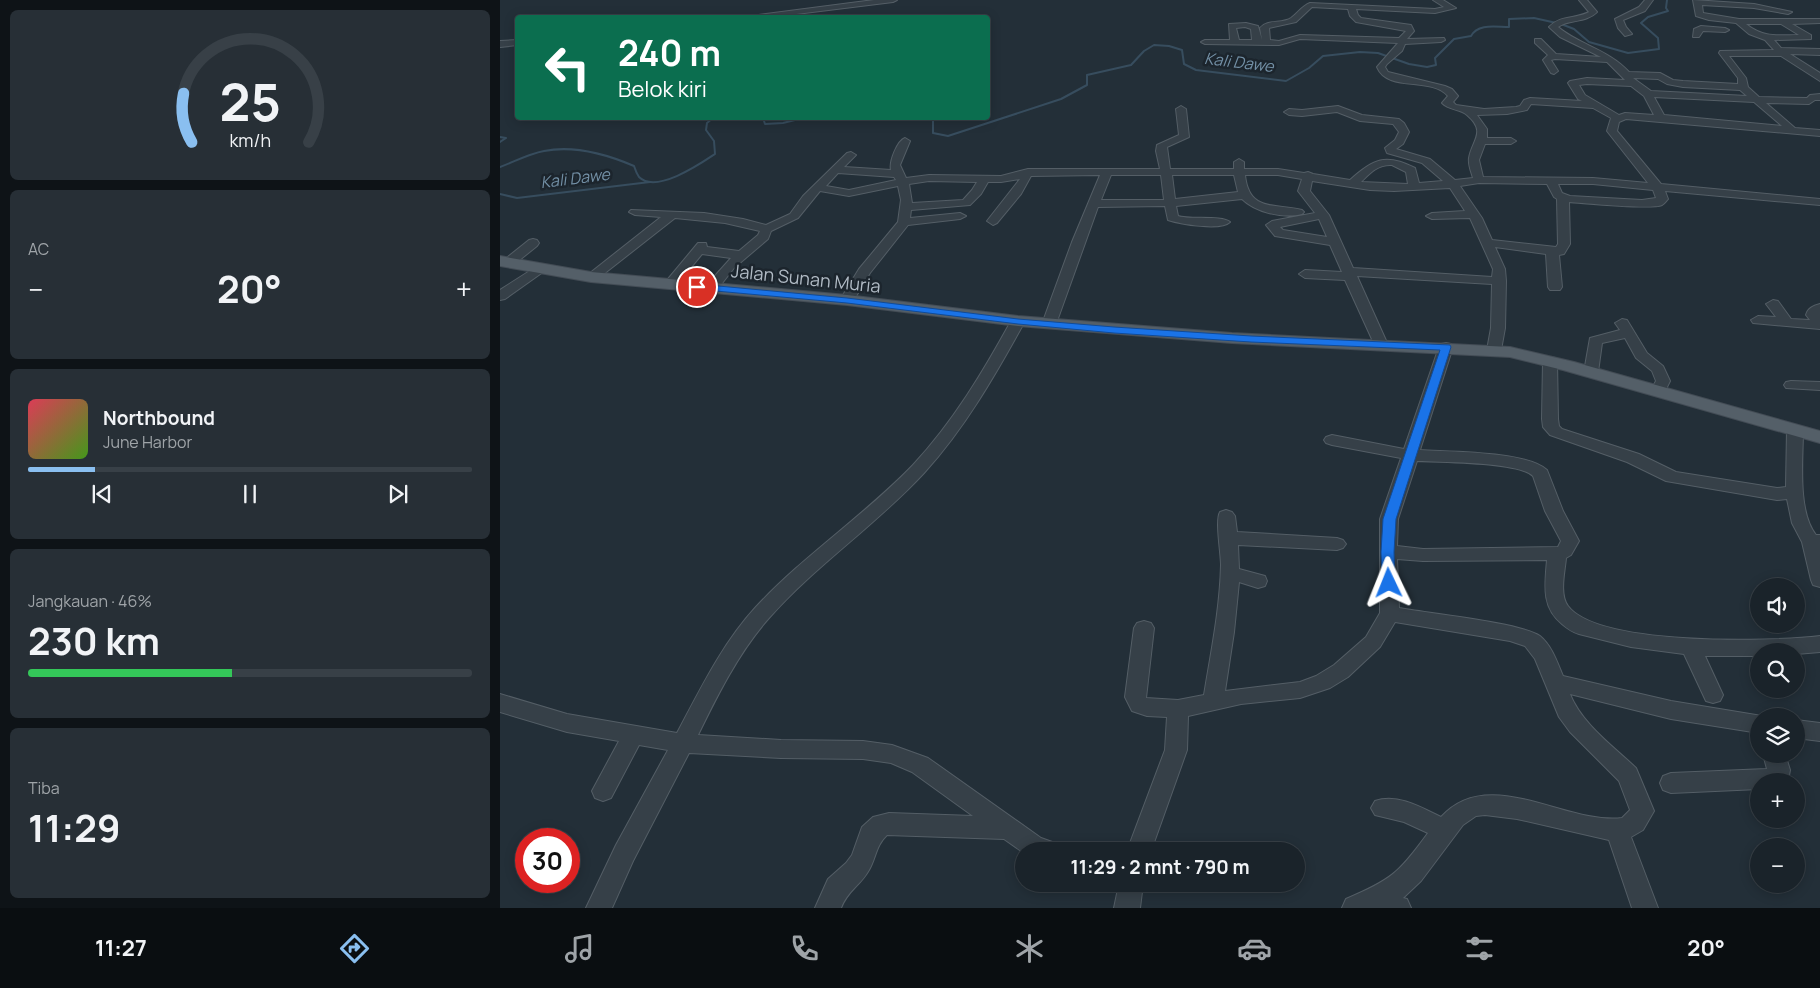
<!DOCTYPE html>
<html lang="id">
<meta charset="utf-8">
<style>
:root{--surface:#1a232a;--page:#272f36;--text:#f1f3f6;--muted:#9fa4a8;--line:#384047;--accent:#8abff0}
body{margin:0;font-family:Manrope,sans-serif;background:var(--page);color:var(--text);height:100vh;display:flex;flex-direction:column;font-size:19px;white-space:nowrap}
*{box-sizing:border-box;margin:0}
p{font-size:16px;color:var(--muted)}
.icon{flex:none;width:28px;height:28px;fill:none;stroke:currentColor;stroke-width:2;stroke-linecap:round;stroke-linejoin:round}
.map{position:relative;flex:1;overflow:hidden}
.sheet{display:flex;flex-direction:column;gap:10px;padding:10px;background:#0e1317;width:500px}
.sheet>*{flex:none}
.banner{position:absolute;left:15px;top:15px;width:475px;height:105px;border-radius:5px;box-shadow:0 2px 12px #0003,0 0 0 1px var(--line);background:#0b6e4f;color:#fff;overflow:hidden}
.tools{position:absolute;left:1250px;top:578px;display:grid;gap:10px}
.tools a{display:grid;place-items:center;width:55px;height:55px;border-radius:50%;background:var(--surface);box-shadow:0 2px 12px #0003,0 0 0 1px var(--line);font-size:25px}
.speed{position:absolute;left:15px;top:828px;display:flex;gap:10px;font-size:25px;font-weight:700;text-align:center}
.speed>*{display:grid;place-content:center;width:65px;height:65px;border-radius:50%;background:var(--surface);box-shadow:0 2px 12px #0003,0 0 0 1px var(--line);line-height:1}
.speed .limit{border:8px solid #d22;background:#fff;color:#111}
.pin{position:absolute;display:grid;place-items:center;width:42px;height:42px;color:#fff;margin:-21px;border:2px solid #fff;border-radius:50%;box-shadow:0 1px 5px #0007}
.me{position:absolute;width:55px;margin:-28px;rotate:358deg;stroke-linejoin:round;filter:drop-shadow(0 0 4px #0008)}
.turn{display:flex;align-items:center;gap:18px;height:105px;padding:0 20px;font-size:22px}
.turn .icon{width:65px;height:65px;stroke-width:2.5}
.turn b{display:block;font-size:35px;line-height:42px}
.big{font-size:38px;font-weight:700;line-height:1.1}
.sheet .card{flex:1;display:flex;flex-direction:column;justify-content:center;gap:8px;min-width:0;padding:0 18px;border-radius:8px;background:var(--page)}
.sheet .dial{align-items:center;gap:0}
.dial svg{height:130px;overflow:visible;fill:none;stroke:var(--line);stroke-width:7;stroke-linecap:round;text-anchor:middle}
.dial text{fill:var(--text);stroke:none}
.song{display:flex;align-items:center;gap:15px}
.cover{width:60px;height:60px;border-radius:8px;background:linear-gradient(135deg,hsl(350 70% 55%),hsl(100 70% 35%))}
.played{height:5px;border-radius:2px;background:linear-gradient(90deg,var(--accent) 15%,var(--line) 15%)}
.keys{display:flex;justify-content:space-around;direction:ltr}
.heat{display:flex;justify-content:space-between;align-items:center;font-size:28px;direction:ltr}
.charge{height:8px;border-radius:4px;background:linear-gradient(90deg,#34c759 46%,var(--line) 0)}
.trip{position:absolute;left:515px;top:842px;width:290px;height:50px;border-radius:25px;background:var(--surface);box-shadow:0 2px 12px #0003,0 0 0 1px var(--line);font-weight:700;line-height:50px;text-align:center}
.tabs{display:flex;height:80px;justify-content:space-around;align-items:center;background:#0a0e11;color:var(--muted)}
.tabs .icon{width:35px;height:35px}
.tabs .current{color:var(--accent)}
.tabs b{font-size:22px;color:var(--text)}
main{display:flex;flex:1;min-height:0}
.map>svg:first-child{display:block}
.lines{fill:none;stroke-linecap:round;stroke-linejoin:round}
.stream{stroke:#374d5e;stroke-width:2}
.minor-casing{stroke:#545e66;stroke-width:2}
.major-casing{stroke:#434c55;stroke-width:2}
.minor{fill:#364048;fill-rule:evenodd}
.major{fill:#545f68;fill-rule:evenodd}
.route{fill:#1a73e8;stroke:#114b97}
.labels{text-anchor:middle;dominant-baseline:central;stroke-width:5;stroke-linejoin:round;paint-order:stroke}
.far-water-label{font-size:16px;font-style:italic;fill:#7390a6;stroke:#1c252d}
.street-label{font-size:18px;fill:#b1bbc5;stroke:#1c252d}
</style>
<main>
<section class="sheet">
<div class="card dial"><svg viewBox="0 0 100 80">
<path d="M14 69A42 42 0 1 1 86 69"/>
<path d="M14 69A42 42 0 0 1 9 39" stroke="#8abff0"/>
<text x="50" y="56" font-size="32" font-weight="700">25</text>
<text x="50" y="72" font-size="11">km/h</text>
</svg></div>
<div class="card"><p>AC</p>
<div class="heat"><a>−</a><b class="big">20°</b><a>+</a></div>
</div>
<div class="card">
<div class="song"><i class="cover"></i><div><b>Northbound</b><p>June Harbor</p></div></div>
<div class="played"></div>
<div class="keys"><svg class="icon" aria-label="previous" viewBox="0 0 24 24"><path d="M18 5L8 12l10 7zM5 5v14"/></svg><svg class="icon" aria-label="pause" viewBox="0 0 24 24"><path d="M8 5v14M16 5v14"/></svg><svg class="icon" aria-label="next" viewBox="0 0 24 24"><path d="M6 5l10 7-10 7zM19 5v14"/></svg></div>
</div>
<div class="card"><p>Jangkauan · 46%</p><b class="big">230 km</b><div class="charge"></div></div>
<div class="card"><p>Tiba</p><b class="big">11:29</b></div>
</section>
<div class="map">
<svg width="1320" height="908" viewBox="0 0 1320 908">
<rect width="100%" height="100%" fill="#232f38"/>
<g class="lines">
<!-- stream -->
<path class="stream" d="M263 118 265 124 283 123 303 118
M433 118V133L448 136 561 99 587 85V75L631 65 644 51 654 45 669 46 682 50 684 64 696 70 786 81 809 68 823 56 860 52 878 53 909 64 927 67 936 65 935 58 954 39 971 36C978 23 996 27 1009 27V19L1034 18 1061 24 1074 29 1089 42 1128 53 1159 49 1158 38 1141 23 1148 17 1168 11 1166 8 1167 0
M0 137 6 138 0 142
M0 167C14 162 28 154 44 151 74 145 106 154 134 166 135 169 137 174 139 177 156 194 200 164 215 154L214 141 206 130 207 123 213 118
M0 194 17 198 150 182"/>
<!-- minor casing -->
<g class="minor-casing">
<path id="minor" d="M374 0H397L393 2 264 18H236Z
M933 0H943L956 8 935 13 856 9 858 15 861 18 911 25 914 31 907 39 944 38 945 40 941 42 905 44 902 51 887 64 885 67 888 72 945 86 952 89 958 96 953 102 956 105 984 109 1016 107 1020 106 1024 100 1030 98 1082 101 1078 99 1068 83 1070 81 1087 78 1125 80 1107 62 1055 59 1051 60 1058 71 1054 74 1051 73 1043 60 1048 55 1035 43V39H1041L1056 54 1101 57 1060 37 1049 27C1060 15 1076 19 1089 12L1079 0H1087L1097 12C1086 23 1070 19 1058 27 1080 45 1109 50 1129 72L1160 73 1173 80 1183 81 1238 84V78L1219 53 1220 51 1274 50 1265 40 1249 34 1236 23 1209 20 1196 16 1193 0 1254 4 1292 12 1288 14 1254 8 1202 5 1203 13 1239 19H1320V23L1292 24 1311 35V39L1274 40 1281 48 1320 49V55L1290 54 1320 73V81L1281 56H1229L1246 78 1248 87 1259 97 1307 98 1310 95 1320 94V100H1315L1309 104 1266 103 1295 128 1320 130V136L1126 119 1119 122 1117 131 1161 184 1320 199V205L1165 191 1168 199C1166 201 1165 203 1162 205 1151 210 1085 203 1069 202L1070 244 1064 254 1059 255 1062 287 1060 290H1050L1048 287 1046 254 995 247 1005 269 1006 281 1005 328 1001 350 999 353H989L987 350 991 328 992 284 857 276 888 345 886 348H876L845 280 805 278 799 274 805 270 842 272 830 245 775 236 766 225 772 221 815 213 798 191 802 179 778 175H745C749 213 776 203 802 210L804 212 802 214C783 219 755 212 742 199L676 206 678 216C690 220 722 215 730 222 721 231 680 224 668 220L665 206 598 207 556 324 549 328 542 324 572 242 600 175 531 176 521 194 497 223 493 225 487 221 520 179 501 182H488L481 194 470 205 411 210 410 218 460 213 466 216 460 219 408 225 370 273 352 303 347 304 340 300 359 269 398 222 401 200 398 186 349 196 320 191 298 218 271 231 268 239 234 268 216 291H206L204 288 231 258 202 254 174 288H164L163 285 198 243H206L207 247 239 251 258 235 260 231 225 223 175 218 96 280H86L85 277 161 217 135 215 129 212 131 210 204 213 243 219 266 225 290 214 303 196 347 153 351 152 356 155 344 167 391 170C389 162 397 141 405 138L410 141 400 165 406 178 429 175 501 176 528 169H660L656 151 657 145 679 135 676 109 681 106 686 109 689 137 667 147 670 169H734V162L739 159 744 162V169H778L804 173 808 172 813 174 850 180C873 159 886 153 915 168L919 183 943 181 922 163 887 153 885 148 895 140 899 132 893 124 860 121 837 112 802 116 789 115 784 112 789 109 802 110 838 106 862 115 899 119 904 123 909 132 903 144 896 149 930 159 955 180 973 178C971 171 968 165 969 158 972 140 987 132 967 115 960 109 949 110 942 103L948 96C931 76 888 93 877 67L898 43 800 39 779 45 705 44 701 42 705 40H730L729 24 746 23 758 26 762 40 760 28C767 19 782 24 791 18 798 13 802 6 810 3L935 9 944 7ZM812 7 848 9 850 16 856 22 906 31 899 38 800 35 779 41 770 40 769 28 796 22ZM1246 24H1281L1299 35C1277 35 1264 38 1246 24ZM745 27 751 29 752 40H739L736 28ZM1133 78 1158 79 1167 84 1183 87 1240 90 1247 96 1151 91ZM1087 84 1131 86 1144 96 1154 115 1125 113 1119 115 1085 95 1079 85ZM1154 97 1254 102 1282 126 1164 115ZM1031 104 1093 108 1111 118 1107 131 1148 183 1093 178 983 177 979 160 985 144H1011L1016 141 1011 138H987V129L977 115 1007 114 1027 110ZM892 165 906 172 908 184 861 182C870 173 878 164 892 165ZM338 173 394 177 396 180 349 190 326 186ZM611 175H661L664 200H601ZM672 175H734L738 192 675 199ZM429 181 477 182 472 190 463 200 412 203 409 184ZM812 181 870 190 894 191 950 188 965 211 932 213 926 216 932 219 970 218 993 269 992 277 853 268 829 215 810 191ZM979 183 1047 184 1054 197 1057 199 1058 244 1056 247 992 240 982 218 960 186ZM1058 184H1093L1153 190 1156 198 1142 200 1070 196 1062 193ZM819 219 827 237 783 230 780 227Z
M1145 0H1153L1145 11 1123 20 1126 27 1132 34 1125 36 1118 28 1115 19 1139 7Z
M1201 26 1225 28 1229 30 1225 32 1203 31 1199 37H1193L1194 29Z
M18 40V45L0 47V41Z
M33 239 37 240 39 243 37 246 12 266H4L2 263 4 260 29 240Z
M39 265 43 266 45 269 43 272 5 299 0 300V290Z
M1273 300 1278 301 1291 319 1310 320 1306 315C1308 308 1313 306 1320 304V329L1253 323 1251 320 1258 316 1276 317 1266 304Z
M518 317 525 321C496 374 465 428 424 473 376 525 316 565 269 618 239 652 218 694 198 735L281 740 363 741 392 745 428 758 541 838 555 843 559 851H524V853L504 839 387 835C376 845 376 858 369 870 360 886 348 890 341 908H315L328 879 346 863 352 855 362 827 373 817 389 813 473 816 412 772 391 763 363 759 281 758 189 753 133 861 112 908H86L116 845 168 750 139 745 111 798 103 801 95 798 92 791 119 741 67 732 0 712V694L67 714 177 733C200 690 222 644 255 608 304 555 364 516 413 465 453 422 483 372 511 321Z
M1122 319 1127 320 1147 353 1163 366 1170 381 1163 395H1153L1150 392 1156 381 1152 371 1136 358 1125 338 1102 343 1098 372 1096 375H1086L1084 372 1090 338 1120 330 1115 323Z
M946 343 951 344 953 347 920 450C949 452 1027 451 1047 470L1063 511 1079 541 1071 555 1066 558C1065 571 1059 594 1068 606 1098 646 1271 642 1320 636V652L1296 654V651H1259V656H1205L1223 695 1220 701 1213 703 1206 701 1184 654 1131 647 1079 634C1072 632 1068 629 1062 624 1041 607 1045 585 1047 560L923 561 897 559 899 608C926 613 1022 623 1040 636 1052 646 1057 662 1063 676L1171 701 1262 716H1259V733L1171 719 1070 694C1082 724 1113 746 1136 768L1154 811 1143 830 1131 837 1158 908H1132L1109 840 1017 819 985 815 976 816 963 825 921 881 903 898 907 899 911 908H842L846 899C891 880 899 873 928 833L904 822 875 815 871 808 875 801C897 793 921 807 941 817 989 764 1065 825 1122 818L1130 810 1119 781 1070 732 1059 717 1035 659 1025 646 1010 641 895 622 880 647 848 677 830 688 800 698 741 704 688 716 687 750 651 851H627L665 750 667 717 647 716 632 711 625 697 634 628 637 623 644 621 651 623 654 628 646 698 678 700 704 695C711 652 720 609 721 565 721 553 715 520 720 512L726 510 732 512 735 516 737 532 837 538 843 540 846 544 843 548 837 550 738 545 739 569 765 576 767 581 765 586 758 588 739 582 734 632 725 691 800 682 816 676 834 665 866 637 880 613V519L901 458 832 445 826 443 824 440 826 437 832 435 904 449 939 347 941 344ZM917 461C940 462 1019 462 1033 476L1045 511 1061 541 1058 547 923 549 897 546 898 519Z
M1050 357 1055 358 1057 361 1058 419 1059 426 1062 429 1139 454 1176 472 1277 488 1286 487 1287 430 1289 427H1301L1303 430C1303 459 1297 511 1316 535H1320V587L1313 585 1311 580 1302 542 1292 523 1287 499 1277 500 1166 481 1127 462 1050 435 1043 427 1042 419 1043 361 1045 358Z
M1291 381 1320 382V390L1286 388 1284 385 1286 382Z
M1296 720 1320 723V741L1296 738Z
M1263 754H1285L1290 770 1288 781H1259V789L1171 793 1163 790 1160 783 1163 776 1171 773 1267 769Z
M619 884H643L640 908H614Z"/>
</g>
<!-- major casing -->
<g class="major-casing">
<path id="major" d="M0 256 91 272 347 295 518 316 732 333 1010 347 1074 362 1320 431V443L1063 370 1010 357 732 343 518 326 347 305 91 282 0 266Z"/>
</g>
<!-- minor -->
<use href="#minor" class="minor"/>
<!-- major -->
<use href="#major" class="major"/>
</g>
<!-- route -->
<path class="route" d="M197 284 347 298 518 319 614 327 751 336 950 345 951 347 896 519 894 552 895 583 893 587H884L882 583 881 552 883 519 940 350 751 342 614 333 518 324 347 303 194 289 192 287Z"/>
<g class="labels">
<!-- far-water labels -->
<g class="far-water-label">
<text transform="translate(739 62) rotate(7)">Kali Dawe</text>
<text transform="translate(75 178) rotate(-7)">Kali Dawe</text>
</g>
<!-- street labels -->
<g class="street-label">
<text transform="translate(306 278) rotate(6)">Jalan Sunan Muria</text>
</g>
</g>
</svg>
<div class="tools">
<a><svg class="icon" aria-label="sound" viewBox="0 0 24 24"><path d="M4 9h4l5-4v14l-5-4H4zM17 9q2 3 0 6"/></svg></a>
<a><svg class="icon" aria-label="search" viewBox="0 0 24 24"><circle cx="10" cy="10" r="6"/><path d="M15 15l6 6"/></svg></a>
<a><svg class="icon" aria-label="layers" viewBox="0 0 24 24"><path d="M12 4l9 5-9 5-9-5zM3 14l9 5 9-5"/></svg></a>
<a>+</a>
<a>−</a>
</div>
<div class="speed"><div class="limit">30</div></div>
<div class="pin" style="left:197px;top:287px;background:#d93025"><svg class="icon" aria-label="arrive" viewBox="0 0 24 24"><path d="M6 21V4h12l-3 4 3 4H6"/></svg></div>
<svg class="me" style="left:889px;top:583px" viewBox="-20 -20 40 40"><path d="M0-17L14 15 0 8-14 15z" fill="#1a73e8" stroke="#fff" stroke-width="4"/></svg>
<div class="trip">11:29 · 2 mnt · 790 m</div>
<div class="banner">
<div class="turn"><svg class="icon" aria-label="left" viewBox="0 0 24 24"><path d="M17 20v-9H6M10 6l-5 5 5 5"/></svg><div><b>240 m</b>Belok kiri</div></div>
</div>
</div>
</main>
<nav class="tabs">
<b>11:27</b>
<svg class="icon current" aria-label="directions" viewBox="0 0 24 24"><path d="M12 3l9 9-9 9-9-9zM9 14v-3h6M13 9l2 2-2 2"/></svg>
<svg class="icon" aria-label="music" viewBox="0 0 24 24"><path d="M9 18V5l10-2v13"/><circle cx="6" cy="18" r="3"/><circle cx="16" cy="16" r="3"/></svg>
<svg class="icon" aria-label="phone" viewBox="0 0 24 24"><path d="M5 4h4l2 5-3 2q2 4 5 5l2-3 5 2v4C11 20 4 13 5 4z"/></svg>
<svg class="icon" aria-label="climate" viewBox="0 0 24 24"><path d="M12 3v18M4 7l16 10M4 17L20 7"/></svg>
<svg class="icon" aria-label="car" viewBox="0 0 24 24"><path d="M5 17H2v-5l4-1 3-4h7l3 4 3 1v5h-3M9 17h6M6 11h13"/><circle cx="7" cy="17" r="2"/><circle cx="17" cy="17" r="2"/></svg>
<svg class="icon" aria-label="filters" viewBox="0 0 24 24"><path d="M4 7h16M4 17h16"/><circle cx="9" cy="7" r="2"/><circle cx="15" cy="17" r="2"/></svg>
<b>20°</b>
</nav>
